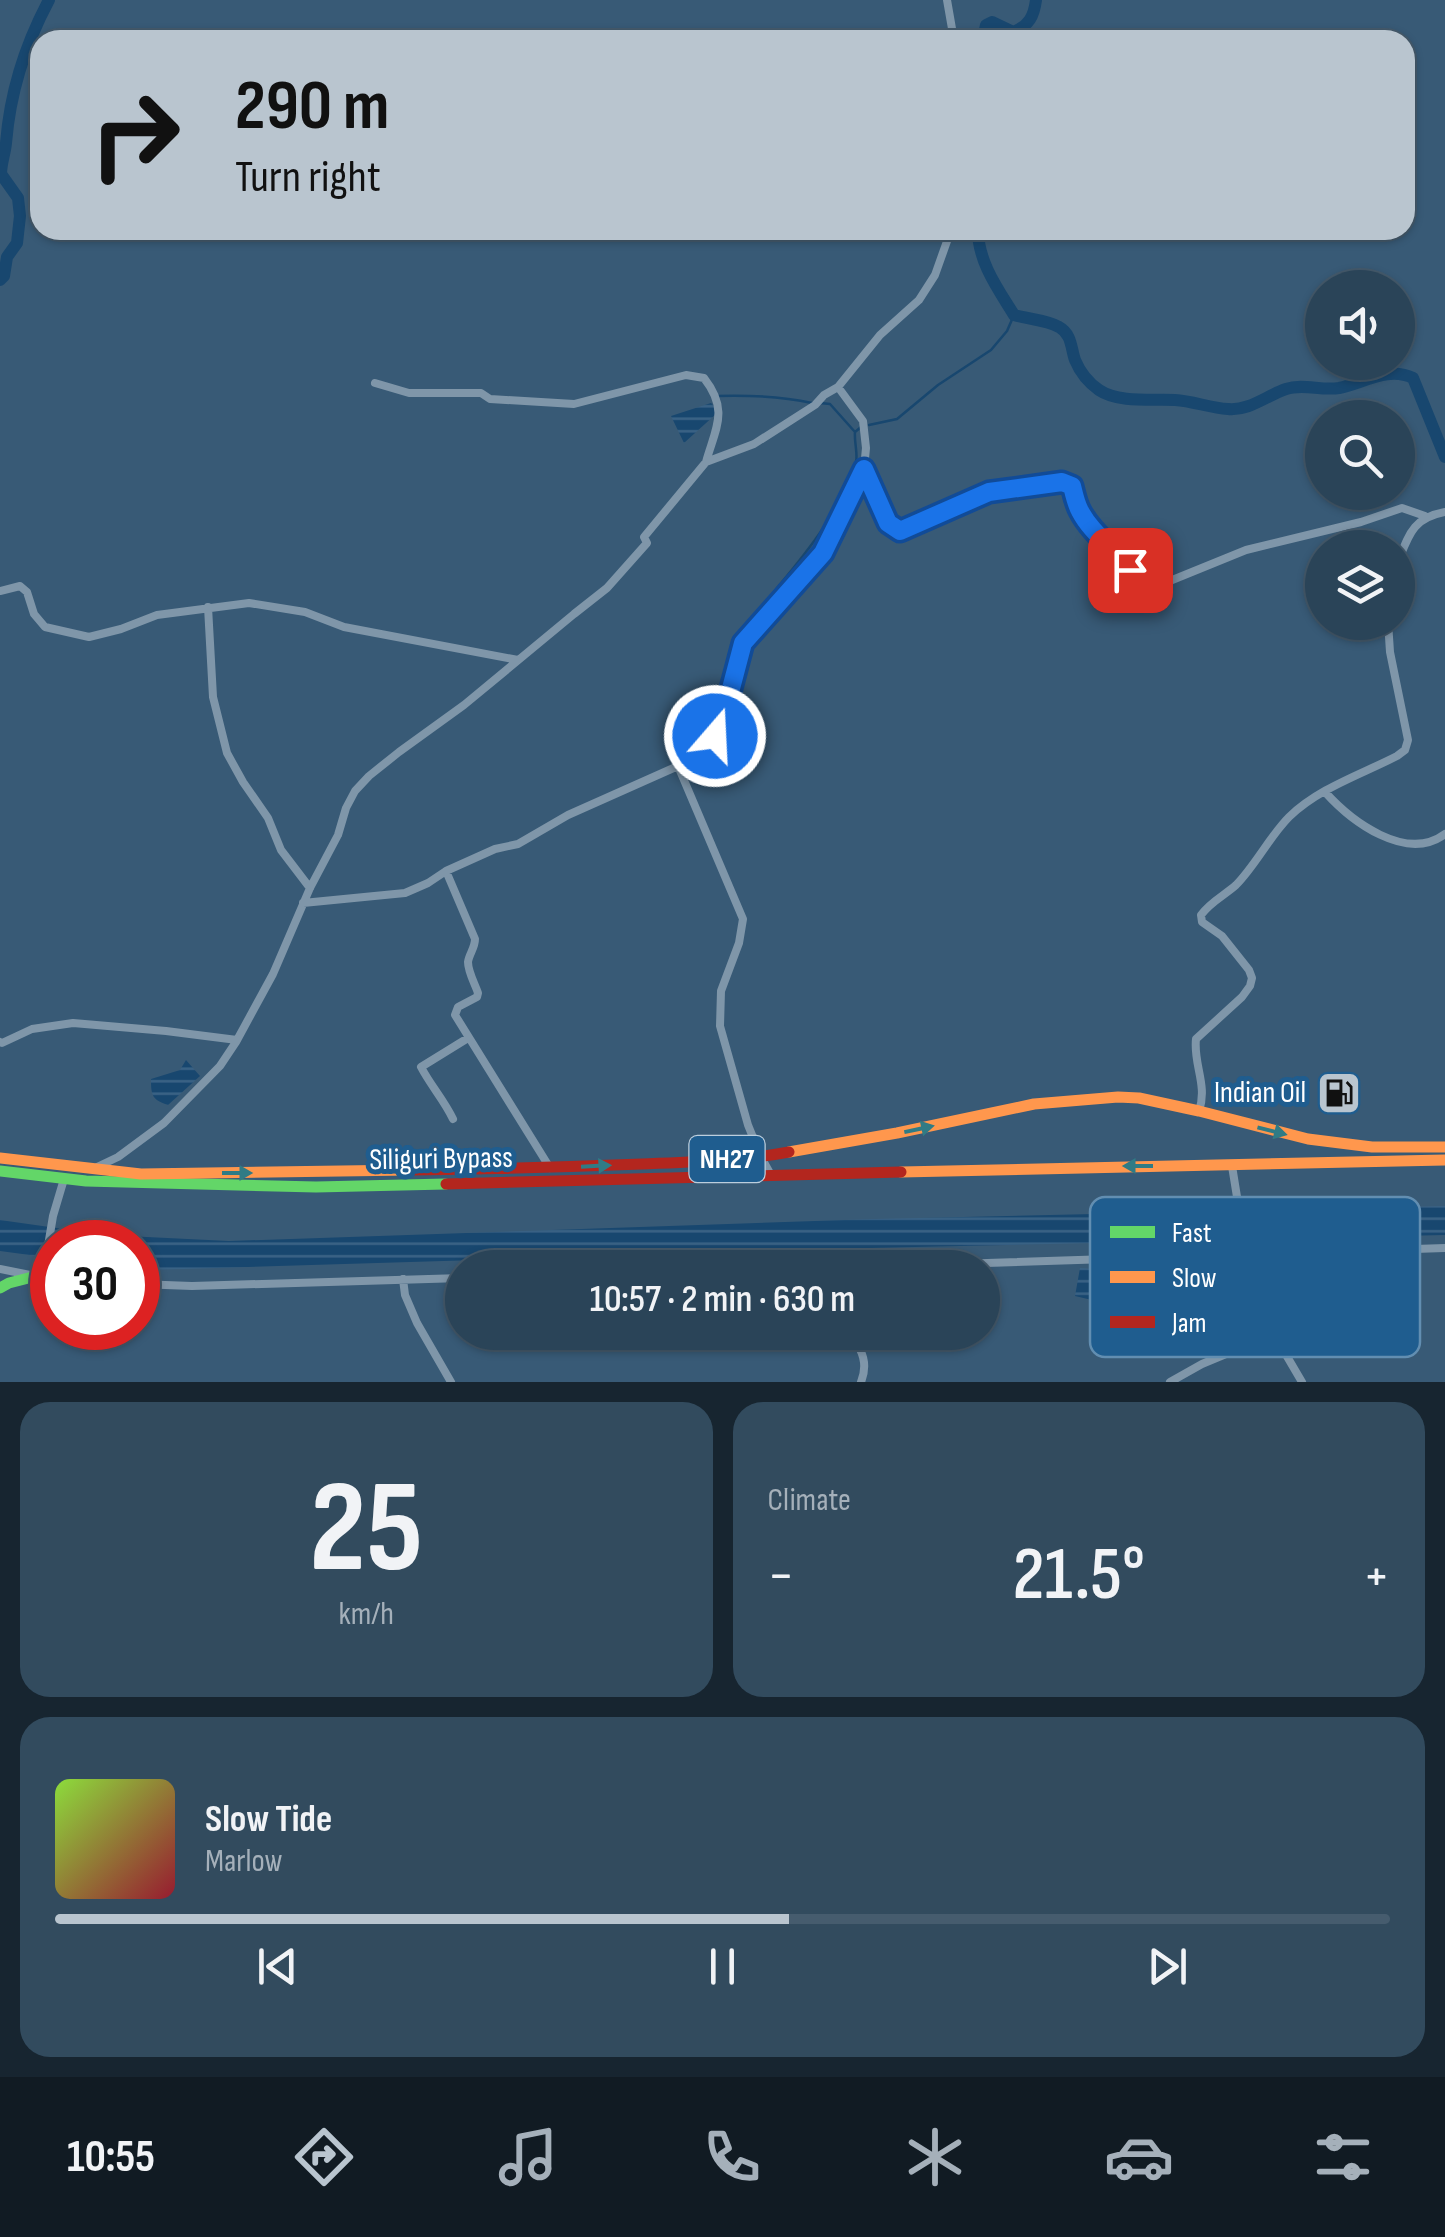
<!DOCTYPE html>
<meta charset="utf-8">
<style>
:root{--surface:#2a4458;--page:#324b5e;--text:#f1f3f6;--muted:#a5b0ba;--line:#465c6e;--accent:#b9c5cf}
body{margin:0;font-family:"Sofia Sans Condensed",sans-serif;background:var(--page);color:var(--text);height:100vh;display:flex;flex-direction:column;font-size:38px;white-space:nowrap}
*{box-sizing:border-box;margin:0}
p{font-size:32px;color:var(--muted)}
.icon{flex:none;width:55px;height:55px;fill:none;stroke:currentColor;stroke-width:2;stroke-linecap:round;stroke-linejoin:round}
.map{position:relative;height:1382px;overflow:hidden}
.side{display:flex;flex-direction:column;gap:20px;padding:20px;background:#172530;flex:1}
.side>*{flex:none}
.banner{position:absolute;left:30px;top:30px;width:1385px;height:210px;border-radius:30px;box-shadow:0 2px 8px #0004,0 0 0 2px var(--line);background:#b9c5cf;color:#111;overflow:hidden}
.buttons{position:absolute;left:1305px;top:270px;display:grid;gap:20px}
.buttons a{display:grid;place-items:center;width:110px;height:110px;border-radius:50%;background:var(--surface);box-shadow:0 2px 8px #0004,0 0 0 2px var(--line);font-size:50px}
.speed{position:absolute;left:30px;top:1220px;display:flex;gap:20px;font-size:50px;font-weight:700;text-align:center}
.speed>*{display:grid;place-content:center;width:130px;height:130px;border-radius:50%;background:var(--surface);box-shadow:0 2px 8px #0004,0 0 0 2px var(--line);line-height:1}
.speed .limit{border:15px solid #d22;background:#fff;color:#111}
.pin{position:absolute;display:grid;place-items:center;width:85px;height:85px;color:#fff;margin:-42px;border-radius:20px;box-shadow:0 5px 15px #0006}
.me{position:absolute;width:110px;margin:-55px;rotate:19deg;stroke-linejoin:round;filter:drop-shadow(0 0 8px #0008)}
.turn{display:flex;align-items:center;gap:35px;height:210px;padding:0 40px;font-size:45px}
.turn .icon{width:130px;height:130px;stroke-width:2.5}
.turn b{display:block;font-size:70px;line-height:85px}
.big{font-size:75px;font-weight:600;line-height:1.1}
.side .card{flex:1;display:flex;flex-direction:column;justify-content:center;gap:15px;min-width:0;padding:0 35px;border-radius:30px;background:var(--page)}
.side .dial{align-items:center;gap:0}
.dial b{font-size:130px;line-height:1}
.song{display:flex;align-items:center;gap:30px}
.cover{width:120px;height:120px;border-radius:15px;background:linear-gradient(135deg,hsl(90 70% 55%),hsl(350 70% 35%))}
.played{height:10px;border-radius:5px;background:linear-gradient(90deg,var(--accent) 55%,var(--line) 55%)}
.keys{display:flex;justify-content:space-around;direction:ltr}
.heat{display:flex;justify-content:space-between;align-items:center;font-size:55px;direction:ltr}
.side .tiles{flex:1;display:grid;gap:20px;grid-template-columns:1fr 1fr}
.card:last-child{grid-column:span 2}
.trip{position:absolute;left:445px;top:1250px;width:555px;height:100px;border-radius:50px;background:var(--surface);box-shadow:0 2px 8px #0004,0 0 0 2px var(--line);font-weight:600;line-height:100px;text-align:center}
.tabs{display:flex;height:160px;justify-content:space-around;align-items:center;background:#111b23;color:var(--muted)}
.tabs .icon{width:70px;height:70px}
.tabs .current{color:var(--accent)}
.tabs b{font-size:45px;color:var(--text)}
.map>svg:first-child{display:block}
.water{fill:url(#water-rules)}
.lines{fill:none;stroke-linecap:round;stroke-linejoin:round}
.stream{stroke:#18476f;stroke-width:2.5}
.river{stroke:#18476f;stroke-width:12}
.street{stroke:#7f96a9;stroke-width:8}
.fast{stroke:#63d668;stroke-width:11}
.slow{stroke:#ff974d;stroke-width:11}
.jam{stroke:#b3261e;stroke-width:11}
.oneway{fill:#307b85}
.route-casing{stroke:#114b97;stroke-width:25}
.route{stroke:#1a73e8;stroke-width:18}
.labels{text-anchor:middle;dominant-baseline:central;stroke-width:10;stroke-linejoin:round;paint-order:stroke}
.shield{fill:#1f5d8f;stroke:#bccedd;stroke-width:2.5}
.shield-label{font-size:28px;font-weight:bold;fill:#fff}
.poi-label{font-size:30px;fill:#fff;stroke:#1f5d8f;text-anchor:end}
.street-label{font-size:30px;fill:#fff;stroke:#1f5d8f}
.key{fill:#1f5d8f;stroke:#628eb1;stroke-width:2.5}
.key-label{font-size:28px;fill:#fff}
</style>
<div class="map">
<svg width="1445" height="1382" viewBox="0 0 1445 1382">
<defs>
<pattern id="water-rules" width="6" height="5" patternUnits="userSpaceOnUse" patternTransform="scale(2.5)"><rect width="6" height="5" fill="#18476f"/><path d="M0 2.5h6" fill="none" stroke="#3b6385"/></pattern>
</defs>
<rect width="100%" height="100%" fill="#385a76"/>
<!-- water -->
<path class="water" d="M711 403 716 408V414L684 443 671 416Z
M186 1060 200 1076 168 1105C152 1100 151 1095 151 1079L180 1070Z
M1445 1206V1235L869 1248 152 1270 138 1269V1242H52V1258L0 1251V1220L106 1235 229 1241 875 1219Z
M1080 1268 1107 1270 1103 1290H1097L1096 1301 1075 1296Z"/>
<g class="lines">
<!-- stream -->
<path class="stream" d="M716 396C748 395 780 396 812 403
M820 403 830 404 855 432
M869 425 897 419 938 385 991 350 1007 331 1014 315
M777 588C807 552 842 509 856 462 858 453 854 442 855 432L861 427"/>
<!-- river -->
<path class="river" d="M983 40 986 25 992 22 1013 32C1029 26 1034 16 1036 0
M978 230C978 262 998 289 1014 315 1028 319 1047 320 1059 327 1072 334 1071 349 1075 360 1080 372 1089 383 1099 390 1118 403 1152 399 1175 400 1193 401 1210 408 1228 409 1249 411 1266 396 1286 389 1303 383 1321 391 1339 388 1364 383 1388 366 1413 378L1445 457
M0 280 4 276 7 257 17 243 20 216 18 198 1 174C1 163 5 154 6 143 10 93 25 45 49 0"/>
<!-- street -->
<path class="street" d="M947 0 954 40
M375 383 409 393H481L490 399 574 404 686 375 704 378C729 410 716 427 706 462
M838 387 863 421 866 448 864 469 888 523 895 530 900 531 989 492 1063 481 1072 487 1080 511 1093 530 1118 552 1130 570 1145 584 1155 587 1246 550 1361 522 1402 508 1425 516
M1398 562C1409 534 1413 518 1445 512
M0 591 20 586 27 592 34 614 45 627 89 637 121 629 157 615 249 603 305 612 344 627 518 660
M208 607 213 697 227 753 243 782 268 818 281 850 310 888
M715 736 723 740 733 755
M678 766 743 919 739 943 721 991 720 1026 748 1125 761 1157 771 1175
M1325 792C1351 821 1406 863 1445 834
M446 871 475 939C475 948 469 954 468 962 468 972 475 984 478 993L477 997 458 1007 455 1015 550 1168
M303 903 405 893 428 883 446 871 495 849 518 844 568 815 678 766 713 740 724 715 743 643 823 553 864 469
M0 1042 2 1043 32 1029 73 1023 166 1031 237 1040
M1199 1111C1208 1085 1193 1064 1196 1039L1242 997 1250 986 1252 978 1249 970 1222 936 1202 922 1201 915C1210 902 1225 895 1236 885 1255 866 1270 836 1289 817 1319 788 1360 775 1397 756L1405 750 1408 740 1390 652 1388 622
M453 1119C444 1100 431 1086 421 1067L468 1038
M97 1167 118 1157 164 1123 220 1066 236 1042 273 974 310 888 338 835 346 808 355 791 369 776 399 752 464 705 574 614 607 588 647 543 644 537 706 462 754 444 815 405 824 395 838 387 880 335 919 300 935 275 951 230
M831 1268 1445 1248
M0 1269 30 1275
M52 1272 45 1264 53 1216 64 1179
M403 1279 405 1295 417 1323 451 1382
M138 1284 192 1286 462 1278
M1270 1330 1275 1336 1302 1382
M851 1332C861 1350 869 1362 861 1382
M1170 1382 1202 1364 1262 1339 1270 1330V1323L1240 1255 1238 1203 1232 1166"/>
<!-- fast -->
<path class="fast" d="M0 1171 86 1181 316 1187 446 1184
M0 1288 9 1283 52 1272"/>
<!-- slow -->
<path class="slow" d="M789 1152 897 1133 1034 1104 1118 1097 1139 1098 1199 1111 1308 1139 1372 1147H1445
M0 1158 141 1174 410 1170
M901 1172 1445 1160"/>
<!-- jam -->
<path class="jam" d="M410 1170C487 1169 565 1167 642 1164 691 1162 741 1161 789 1152
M446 1184 901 1172"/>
</g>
<!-- one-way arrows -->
<defs><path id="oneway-solid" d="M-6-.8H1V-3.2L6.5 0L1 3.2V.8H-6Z" transform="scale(2.5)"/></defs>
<g class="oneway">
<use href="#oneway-solid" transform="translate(919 1129) rotate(-12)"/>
<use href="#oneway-solid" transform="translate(1272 1131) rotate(14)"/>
<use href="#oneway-solid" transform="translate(596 1166) rotate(-3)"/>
<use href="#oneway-solid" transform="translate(1138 1166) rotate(180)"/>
<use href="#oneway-solid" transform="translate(237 1173)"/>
</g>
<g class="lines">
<!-- route casing -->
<g class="route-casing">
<path id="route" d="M715 736 724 715 743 643 823 553 864 469 888 523 900 531 989 492 1062 482 1072 486C1074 494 1076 504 1080 511 1092 534 1115 549 1130 570"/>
</g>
<!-- route -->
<use href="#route" class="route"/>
</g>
<!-- icons -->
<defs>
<g id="fuel-square" transform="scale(2.25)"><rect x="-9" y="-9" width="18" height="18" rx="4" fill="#b9c5cf" stroke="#1f5d8f"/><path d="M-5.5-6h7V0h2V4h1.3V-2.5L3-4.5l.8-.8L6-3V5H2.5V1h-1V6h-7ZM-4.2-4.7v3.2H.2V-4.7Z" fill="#111"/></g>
</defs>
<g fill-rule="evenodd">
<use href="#fuel-square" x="1339" y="1093"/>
</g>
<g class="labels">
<!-- shield labels -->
<rect class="shield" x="689.5" y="1136" width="75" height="46" rx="8"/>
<g class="shield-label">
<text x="727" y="1159">NH27</text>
</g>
<!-- poi labels -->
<g class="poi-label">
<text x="1306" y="1093">Indian Oil</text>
</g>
<!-- street labels -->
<g class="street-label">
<text transform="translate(441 1159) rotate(-1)">Siliguri Bypass</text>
</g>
</g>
<!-- legend -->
<rect x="1090" y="1197" width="330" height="160" rx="15" class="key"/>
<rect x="1110" y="1226" width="45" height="12" fill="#63d668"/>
<rect x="1110" y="1271" width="45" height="12" fill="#ff974d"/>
<rect x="1110" y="1316" width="45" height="12" fill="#b3261e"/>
<g class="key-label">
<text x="1172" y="1242">Fast</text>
<text x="1172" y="1287">Slow</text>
<text x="1172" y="1332">Jam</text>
</g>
</svg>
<div class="buttons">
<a><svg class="icon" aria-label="sound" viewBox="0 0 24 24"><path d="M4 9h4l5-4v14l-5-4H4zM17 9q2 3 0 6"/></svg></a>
<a><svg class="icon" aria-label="search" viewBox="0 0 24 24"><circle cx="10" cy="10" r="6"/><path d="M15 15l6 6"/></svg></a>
<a><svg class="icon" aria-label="layers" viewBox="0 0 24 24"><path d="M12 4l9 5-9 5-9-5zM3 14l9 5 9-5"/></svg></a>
</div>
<div class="speed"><div class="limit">30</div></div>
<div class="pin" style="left:1130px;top:570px;background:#d93025"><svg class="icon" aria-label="arrive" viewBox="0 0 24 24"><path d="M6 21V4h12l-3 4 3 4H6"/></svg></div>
<svg class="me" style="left:715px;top:736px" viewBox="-20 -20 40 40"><circle r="17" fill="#1a73e8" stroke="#fff" stroke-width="3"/><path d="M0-11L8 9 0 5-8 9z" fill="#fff"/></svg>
<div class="trip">10:57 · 2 min · 630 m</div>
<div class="banner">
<div class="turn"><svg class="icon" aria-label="right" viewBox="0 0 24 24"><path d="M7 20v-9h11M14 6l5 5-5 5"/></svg><div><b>290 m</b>Turn right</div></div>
</div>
</div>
<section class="side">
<div class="tiles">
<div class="card dial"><b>25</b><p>km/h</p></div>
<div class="card"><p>Climate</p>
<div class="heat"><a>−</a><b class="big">21.5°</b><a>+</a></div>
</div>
<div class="card">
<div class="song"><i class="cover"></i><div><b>Slow Tide</b><p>Marlow</p></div></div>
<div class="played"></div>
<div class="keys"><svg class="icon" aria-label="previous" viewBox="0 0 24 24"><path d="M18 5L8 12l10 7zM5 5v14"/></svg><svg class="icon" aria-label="pause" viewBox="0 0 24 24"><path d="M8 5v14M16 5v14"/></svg><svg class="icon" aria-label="next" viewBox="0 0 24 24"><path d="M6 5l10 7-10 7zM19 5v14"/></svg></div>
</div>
</div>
</section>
<nav class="tabs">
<b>10:55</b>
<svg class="icon current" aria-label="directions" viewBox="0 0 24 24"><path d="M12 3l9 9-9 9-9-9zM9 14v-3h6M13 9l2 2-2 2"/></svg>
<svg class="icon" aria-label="music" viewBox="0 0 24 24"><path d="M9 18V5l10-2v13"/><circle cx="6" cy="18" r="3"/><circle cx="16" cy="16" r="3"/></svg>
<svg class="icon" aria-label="phone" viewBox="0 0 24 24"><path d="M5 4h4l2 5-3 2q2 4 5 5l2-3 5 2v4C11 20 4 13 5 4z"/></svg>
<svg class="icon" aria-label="climate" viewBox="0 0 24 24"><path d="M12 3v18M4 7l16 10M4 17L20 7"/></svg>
<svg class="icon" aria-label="car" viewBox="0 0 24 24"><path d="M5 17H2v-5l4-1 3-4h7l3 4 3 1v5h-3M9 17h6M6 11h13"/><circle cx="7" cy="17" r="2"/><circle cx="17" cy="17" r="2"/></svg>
<svg class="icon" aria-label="filters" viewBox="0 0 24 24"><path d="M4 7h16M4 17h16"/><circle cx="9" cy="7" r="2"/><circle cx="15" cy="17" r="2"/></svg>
</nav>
